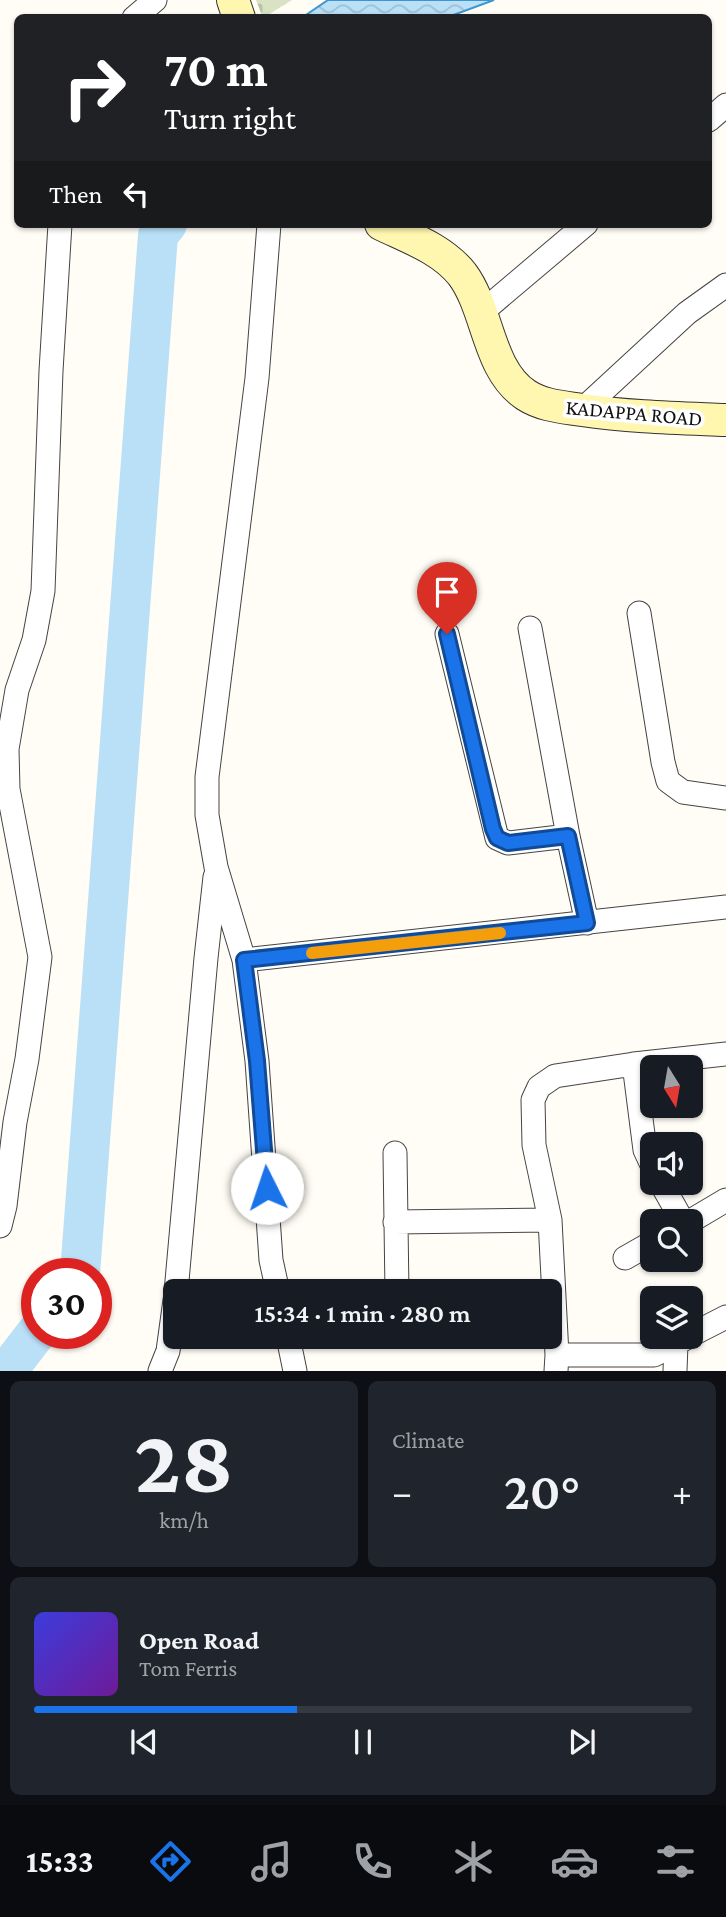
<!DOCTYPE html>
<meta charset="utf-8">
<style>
:root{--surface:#171b24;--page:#20242c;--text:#f1f3f6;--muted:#9ea1a6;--line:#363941;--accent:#1a73e8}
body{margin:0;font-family:"Crimson Pro",serif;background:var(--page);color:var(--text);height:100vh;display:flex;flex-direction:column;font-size:26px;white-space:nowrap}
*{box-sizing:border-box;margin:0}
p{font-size:23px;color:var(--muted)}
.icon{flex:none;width:38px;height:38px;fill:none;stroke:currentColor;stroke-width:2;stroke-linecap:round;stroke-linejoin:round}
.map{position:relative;height:1371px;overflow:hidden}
.panel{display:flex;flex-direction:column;gap:10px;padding:10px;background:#0d0f14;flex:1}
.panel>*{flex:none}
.banner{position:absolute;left:14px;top:14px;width:698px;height:214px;border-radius:10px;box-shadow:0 2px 5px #0004;background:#202124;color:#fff;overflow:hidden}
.needle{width:46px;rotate:169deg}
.controls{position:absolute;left:640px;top:1055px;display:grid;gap:14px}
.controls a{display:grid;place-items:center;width:63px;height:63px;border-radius:10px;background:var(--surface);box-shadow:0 2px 5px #0004;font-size:35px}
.speed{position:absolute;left:21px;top:1258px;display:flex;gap:14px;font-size:35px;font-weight:700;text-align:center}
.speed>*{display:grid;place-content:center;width:91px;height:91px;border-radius:50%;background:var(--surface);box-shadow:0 2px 5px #0004;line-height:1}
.speed .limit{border:10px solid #d22;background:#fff;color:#111}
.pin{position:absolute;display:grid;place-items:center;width:60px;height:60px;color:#fff;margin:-72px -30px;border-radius:50% 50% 50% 0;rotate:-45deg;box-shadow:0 0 7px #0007}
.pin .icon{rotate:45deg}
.me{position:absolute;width:77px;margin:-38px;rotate:356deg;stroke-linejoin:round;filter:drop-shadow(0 0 5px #0008)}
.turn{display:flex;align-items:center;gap:24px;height:147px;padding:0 35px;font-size:32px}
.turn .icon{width:91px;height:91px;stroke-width:2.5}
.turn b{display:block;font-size:49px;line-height:60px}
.then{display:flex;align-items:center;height:66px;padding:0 35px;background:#0003;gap:14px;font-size:26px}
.big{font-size:52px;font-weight:600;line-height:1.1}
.panel .card{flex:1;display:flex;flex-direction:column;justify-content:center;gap:10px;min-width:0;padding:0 24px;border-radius:10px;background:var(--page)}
.panel .dial{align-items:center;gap:0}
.dial b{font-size:91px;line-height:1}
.song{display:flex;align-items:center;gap:21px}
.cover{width:84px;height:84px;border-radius:10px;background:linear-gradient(135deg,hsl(240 70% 55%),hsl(280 70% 35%))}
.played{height:7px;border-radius:4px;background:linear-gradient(90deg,var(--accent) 40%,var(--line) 40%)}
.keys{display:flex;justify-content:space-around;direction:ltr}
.heat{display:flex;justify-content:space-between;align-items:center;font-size:38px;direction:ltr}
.panel .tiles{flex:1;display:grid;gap:10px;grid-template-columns:1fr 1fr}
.card:last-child{grid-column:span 2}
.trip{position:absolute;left:163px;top:1279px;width:399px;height:70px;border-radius:10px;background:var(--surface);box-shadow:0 2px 5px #0004;font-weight:600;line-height:70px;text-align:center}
.dock{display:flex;height:112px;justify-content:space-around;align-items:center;background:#090b0e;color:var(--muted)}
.dock .icon{width:49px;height:49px}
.dock .on{color:var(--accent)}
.dock b{font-size:32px;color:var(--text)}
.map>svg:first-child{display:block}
.cemetery{fill:url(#cemetery-stones)}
.water{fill:url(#water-waves);stroke:#3f96cf;stroke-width:2}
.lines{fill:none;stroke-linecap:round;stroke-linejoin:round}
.river{stroke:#b9e0f7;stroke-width:40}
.minor-casing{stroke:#444;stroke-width:25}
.secondary-casing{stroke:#333;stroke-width:34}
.minor{stroke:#fff;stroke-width:23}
.secondary{stroke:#fff6b0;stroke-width:32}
.route-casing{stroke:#114b97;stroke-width:18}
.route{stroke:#1a73e8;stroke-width:12}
.slow{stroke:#f59e0b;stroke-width:12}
.labels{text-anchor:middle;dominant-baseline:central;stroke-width:7;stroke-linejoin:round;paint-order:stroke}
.street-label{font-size:21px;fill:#111;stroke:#fff}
</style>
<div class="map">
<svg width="726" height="1371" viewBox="0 0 726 1371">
<defs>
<pattern id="cemetery-stones" width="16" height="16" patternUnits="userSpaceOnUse" patternTransform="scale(1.75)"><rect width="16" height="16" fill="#d9e3c4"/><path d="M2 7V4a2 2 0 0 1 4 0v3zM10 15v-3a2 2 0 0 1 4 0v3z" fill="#b9c2a7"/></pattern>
<pattern id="water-waves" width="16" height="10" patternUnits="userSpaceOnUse" patternTransform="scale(1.75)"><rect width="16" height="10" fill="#b9e0f7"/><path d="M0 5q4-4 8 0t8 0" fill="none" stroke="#9ebfd3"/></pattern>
</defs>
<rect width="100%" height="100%" fill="#fffdf5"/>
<!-- cemetery -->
<path class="cemetery" d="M256 0H292L263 18Z"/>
<!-- water -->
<path class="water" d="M328 0H494L448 17H303Z"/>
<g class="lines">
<!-- river -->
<path class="river" d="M80 1274 158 235 167 224
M7 1371 37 1332"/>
<!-- minor casing -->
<g class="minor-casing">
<path id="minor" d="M134 18 155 0
M709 120 726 105
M269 224 257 378 207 777V815L216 867 244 960 257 1061 271 1260 278 1292
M482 312 586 224
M582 410 687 313 726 285
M639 613 663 762 668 781 683 792 726 798
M530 628 568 836 587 923
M447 634 497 838 508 843 568 836
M244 960 726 907
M634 1064 645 1150 653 1167
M395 1153 397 1292
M661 1183 683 1222
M395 1222 550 1220
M689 1222 726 1200
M0 1226 5 1206 15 1122 27 1059 40 957 8 789 7 749 17 690 34 640 43 591 51 371 60 224
M625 1258 653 1242
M176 1292 206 958 215 877
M691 1335 726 1317
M288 1337 295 1371
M557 1355 550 1220 534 1145 533 1100 539 1087 555 1076 634 1064 726 1054
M160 1371 168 1351 175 1300
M556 1371 557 1355H654L688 1337
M675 1371 676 1344"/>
</g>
<!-- secondary casing -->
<g class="secondary-casing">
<path id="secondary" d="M233 0 239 18
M381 224C410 238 442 249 462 274 489 310 487 369 526 395 543 406 563 407 582 410 630 417 678 418 726 420"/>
</g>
<!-- minor -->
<use href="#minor" class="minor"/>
<!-- secondary -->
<use href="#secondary" class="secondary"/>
</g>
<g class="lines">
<!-- route casing -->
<g class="route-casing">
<path id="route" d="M267 1188 257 1061 244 960 587 923 568 836 508 843 497 838 493 829 447 634"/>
</g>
<!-- route -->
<use href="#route" class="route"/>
<!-- slow -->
<path class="slow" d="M312 953 500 933"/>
</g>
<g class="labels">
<!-- street labels -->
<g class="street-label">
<text transform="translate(634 413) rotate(5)">KADAPPA ROAD</text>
</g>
</g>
</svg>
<div class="controls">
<a><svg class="needle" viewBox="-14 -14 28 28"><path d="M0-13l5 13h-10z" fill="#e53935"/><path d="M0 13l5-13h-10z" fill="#9ea1a6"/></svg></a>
<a><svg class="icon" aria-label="sound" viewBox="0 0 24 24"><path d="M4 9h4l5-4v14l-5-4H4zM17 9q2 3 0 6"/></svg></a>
<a><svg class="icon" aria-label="search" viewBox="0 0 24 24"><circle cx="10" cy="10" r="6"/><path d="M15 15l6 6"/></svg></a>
<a><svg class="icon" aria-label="layers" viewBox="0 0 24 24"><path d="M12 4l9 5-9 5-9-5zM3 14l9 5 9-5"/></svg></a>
</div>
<div class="speed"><div class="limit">30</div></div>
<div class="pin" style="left:447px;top:634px;background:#d93025"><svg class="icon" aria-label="arrive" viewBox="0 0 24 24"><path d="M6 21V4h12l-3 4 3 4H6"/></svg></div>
<svg class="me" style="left:267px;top:1188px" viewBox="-20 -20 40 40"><circle r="19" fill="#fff"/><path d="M0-13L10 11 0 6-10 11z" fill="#1a73e8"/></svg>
<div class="trip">15:34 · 1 min · 280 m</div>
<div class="banner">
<div class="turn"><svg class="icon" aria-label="right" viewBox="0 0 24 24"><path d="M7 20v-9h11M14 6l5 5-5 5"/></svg><div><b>70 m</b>Turn right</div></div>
<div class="then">Then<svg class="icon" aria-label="left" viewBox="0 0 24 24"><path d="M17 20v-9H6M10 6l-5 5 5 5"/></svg></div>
</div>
</div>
<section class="panel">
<div class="tiles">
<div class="card dial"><b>28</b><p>km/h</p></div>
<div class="card"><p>Climate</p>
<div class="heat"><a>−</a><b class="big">20°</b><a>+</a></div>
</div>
<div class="card">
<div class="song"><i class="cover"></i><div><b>Open Road</b><p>Tom Ferris</p></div></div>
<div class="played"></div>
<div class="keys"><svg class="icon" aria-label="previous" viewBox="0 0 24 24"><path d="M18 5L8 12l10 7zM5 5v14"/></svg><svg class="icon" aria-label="pause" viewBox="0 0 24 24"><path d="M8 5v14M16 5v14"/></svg><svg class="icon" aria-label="next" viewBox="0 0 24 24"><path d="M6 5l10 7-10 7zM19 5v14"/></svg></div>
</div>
</div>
</section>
<nav class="dock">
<b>15:33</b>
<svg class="icon on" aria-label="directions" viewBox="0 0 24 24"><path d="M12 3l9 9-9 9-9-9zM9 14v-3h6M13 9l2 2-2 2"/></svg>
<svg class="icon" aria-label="music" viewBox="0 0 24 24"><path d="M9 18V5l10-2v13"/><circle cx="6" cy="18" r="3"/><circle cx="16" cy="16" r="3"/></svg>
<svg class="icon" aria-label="phone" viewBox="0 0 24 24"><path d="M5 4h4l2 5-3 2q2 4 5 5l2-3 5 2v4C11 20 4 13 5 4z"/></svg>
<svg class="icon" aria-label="climate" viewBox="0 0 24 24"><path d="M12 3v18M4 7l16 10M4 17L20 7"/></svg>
<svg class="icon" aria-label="car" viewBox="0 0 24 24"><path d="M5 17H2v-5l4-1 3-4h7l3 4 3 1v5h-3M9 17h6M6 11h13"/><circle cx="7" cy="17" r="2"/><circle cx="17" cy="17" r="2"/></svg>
<svg class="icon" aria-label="filters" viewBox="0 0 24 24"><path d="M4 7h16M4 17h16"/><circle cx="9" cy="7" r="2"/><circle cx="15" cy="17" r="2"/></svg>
</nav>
